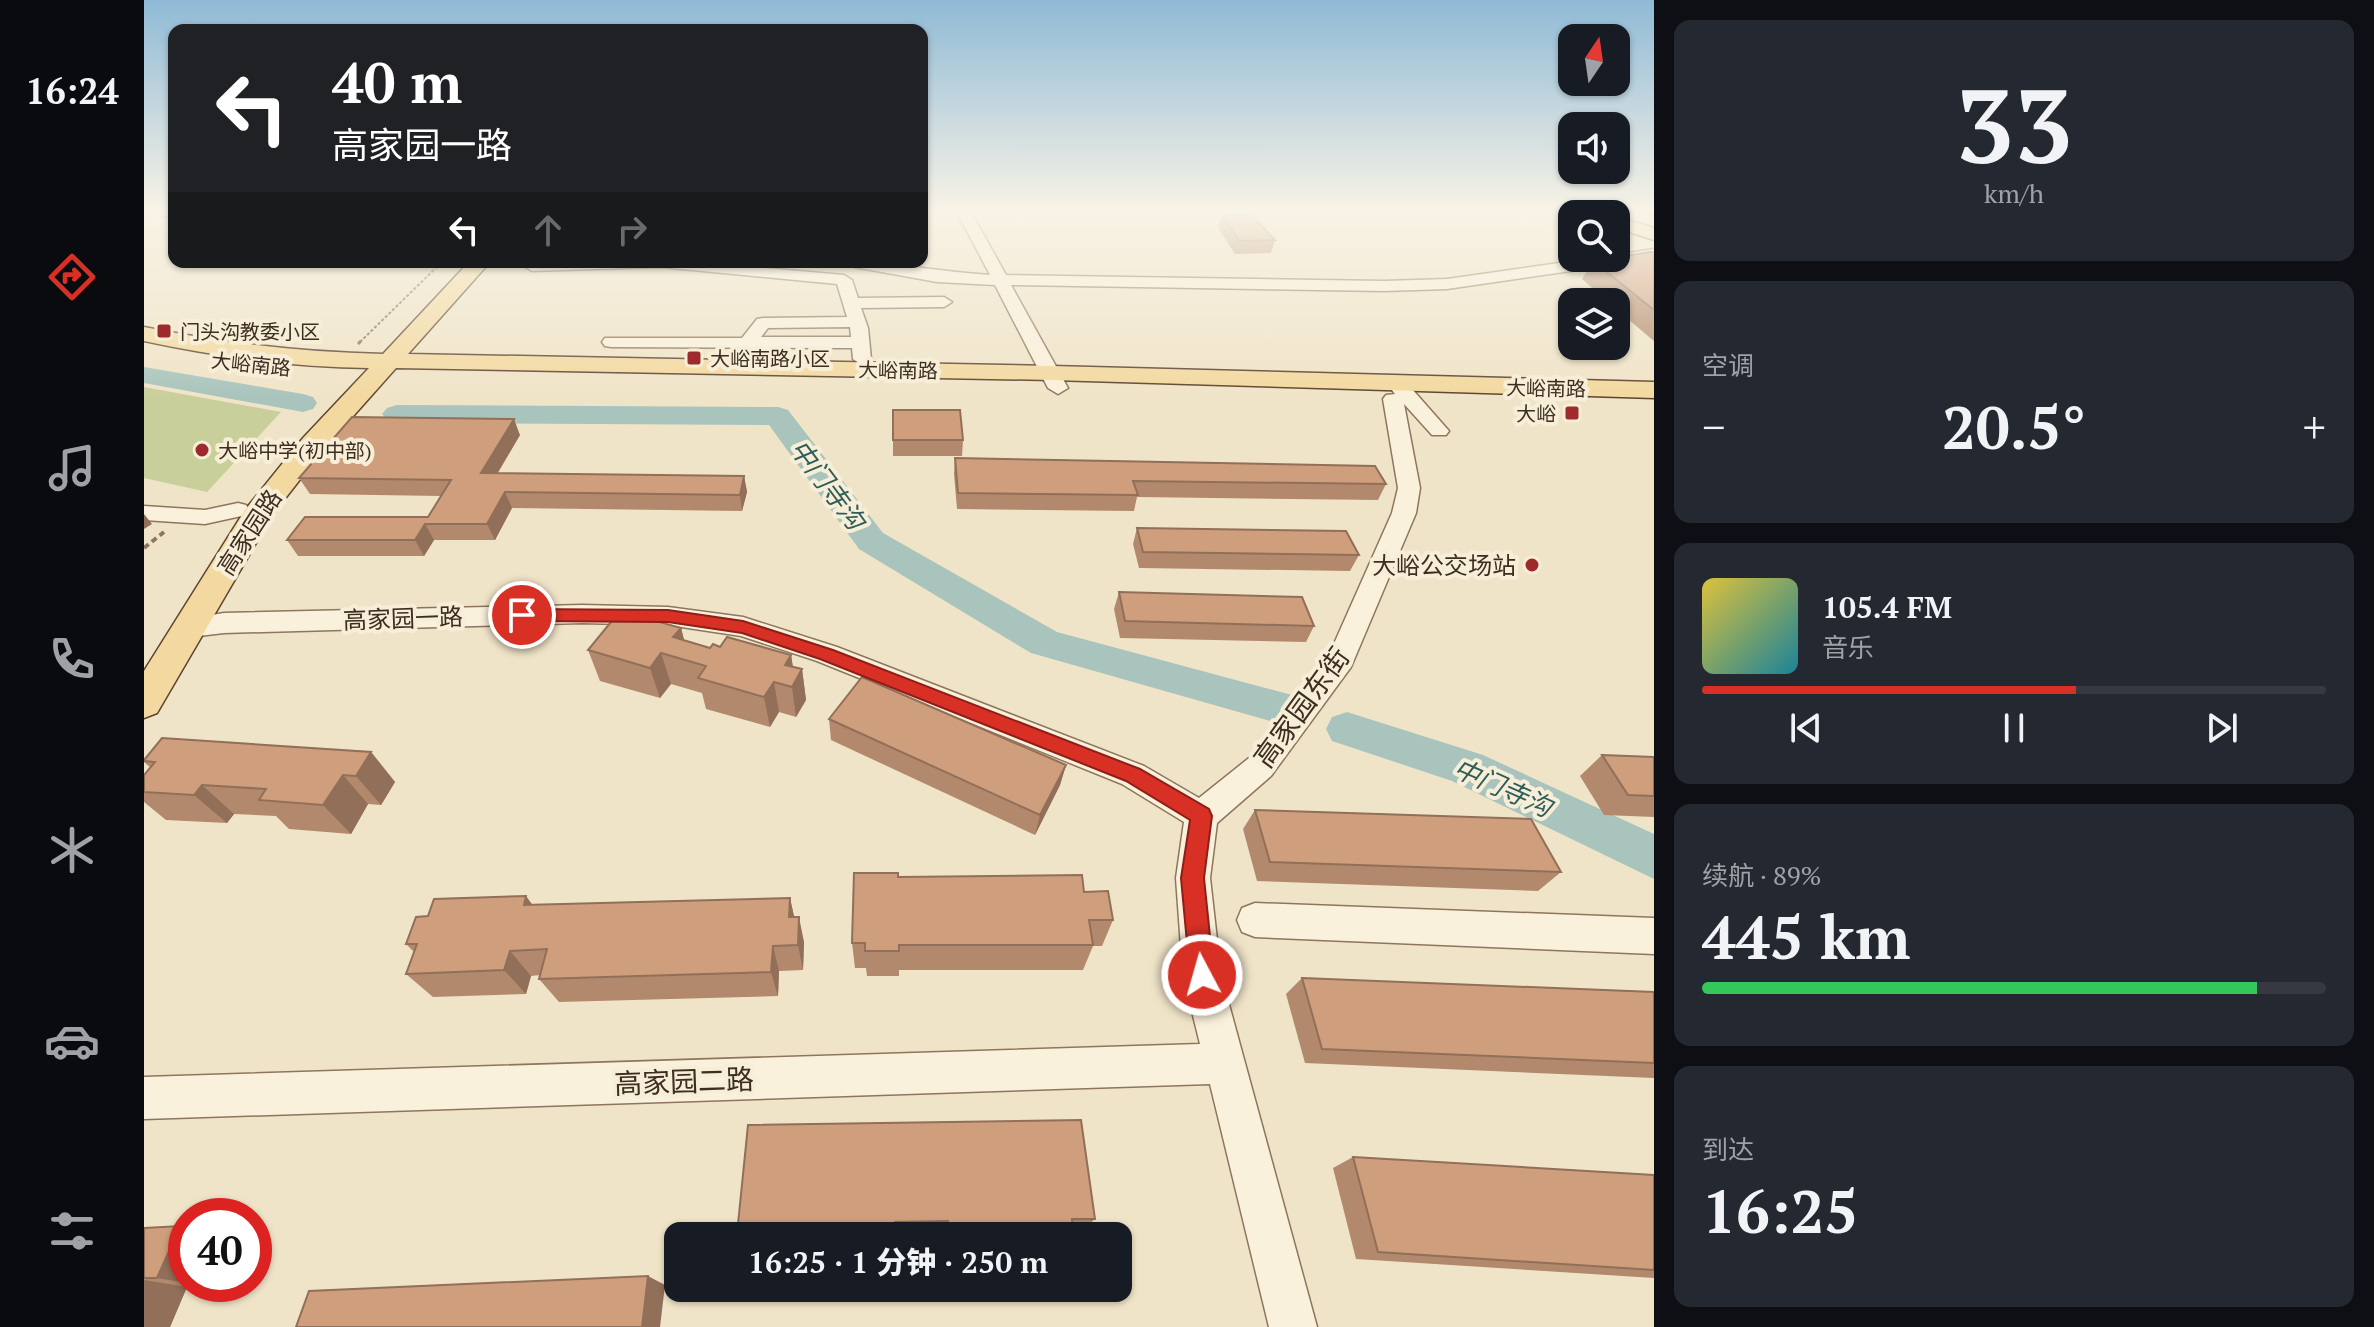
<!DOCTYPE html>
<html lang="zh">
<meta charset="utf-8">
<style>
:root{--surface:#171b24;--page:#242831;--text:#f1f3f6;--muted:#9ea1a6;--line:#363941;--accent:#d93025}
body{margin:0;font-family:"PT Serif","Noto Sans SC",serif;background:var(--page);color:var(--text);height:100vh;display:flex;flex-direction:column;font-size:30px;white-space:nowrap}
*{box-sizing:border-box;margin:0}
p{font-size:26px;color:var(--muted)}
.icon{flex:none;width:44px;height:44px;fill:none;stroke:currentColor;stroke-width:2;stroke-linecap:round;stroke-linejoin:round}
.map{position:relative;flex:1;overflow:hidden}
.sheet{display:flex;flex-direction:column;gap:20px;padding:20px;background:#0d0f14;width:720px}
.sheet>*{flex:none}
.hud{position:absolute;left:24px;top:24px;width:760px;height:244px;border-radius:16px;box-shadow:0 2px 6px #0004;background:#202124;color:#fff;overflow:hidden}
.needle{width:52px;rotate:13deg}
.controls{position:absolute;left:1414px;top:24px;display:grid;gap:16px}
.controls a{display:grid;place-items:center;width:72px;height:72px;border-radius:16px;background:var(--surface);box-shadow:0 2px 6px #0004;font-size:40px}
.speed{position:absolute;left:24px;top:1198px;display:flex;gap:16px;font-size:40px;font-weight:700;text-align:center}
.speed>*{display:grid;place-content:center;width:104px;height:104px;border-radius:50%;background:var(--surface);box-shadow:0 2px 6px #0004;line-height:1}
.speed .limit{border:12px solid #d22;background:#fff;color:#111}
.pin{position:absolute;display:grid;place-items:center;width:68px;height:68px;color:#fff;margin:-34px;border:4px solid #fff;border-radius:50%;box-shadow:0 2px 8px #0007}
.me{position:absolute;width:88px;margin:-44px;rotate:354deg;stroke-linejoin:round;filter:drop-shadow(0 0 6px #0008)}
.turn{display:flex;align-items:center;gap:28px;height:168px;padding:0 32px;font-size:36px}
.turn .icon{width:104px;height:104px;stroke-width:2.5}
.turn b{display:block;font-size:56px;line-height:68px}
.lanes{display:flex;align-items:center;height:76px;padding:0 32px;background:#0003;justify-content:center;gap:40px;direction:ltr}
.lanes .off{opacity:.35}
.big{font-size:60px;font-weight:800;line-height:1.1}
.sheet .widget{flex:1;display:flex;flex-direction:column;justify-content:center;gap:12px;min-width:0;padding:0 28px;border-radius:16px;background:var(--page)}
.sheet .dial{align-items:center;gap:0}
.dial b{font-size:104px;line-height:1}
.song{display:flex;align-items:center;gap:24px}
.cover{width:96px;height:96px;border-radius:12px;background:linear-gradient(135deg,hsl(50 70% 55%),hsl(190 70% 35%))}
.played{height:8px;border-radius:4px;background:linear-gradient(90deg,var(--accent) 60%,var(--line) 60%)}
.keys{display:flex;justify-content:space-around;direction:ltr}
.heat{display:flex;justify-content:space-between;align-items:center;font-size:44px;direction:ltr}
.charge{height:12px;border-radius:6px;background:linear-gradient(90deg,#34c759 89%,var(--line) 0)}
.trip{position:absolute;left:520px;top:1222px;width:468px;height:80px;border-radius:16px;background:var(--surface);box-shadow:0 2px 6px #0004;font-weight:800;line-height:80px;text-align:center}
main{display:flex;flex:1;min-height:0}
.tabs{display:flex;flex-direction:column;width:144px;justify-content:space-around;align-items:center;background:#090b0e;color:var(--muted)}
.tabs .icon{width:56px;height:56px}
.tabs .active{color:var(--accent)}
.tabs b{font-size:36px;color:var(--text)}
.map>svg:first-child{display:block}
.green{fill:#c9cf9b}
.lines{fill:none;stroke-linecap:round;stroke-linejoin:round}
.river{fill:#a9c4bc;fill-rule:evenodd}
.minor-casing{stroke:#8d765c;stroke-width:3}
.major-casing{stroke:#5b4430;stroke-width:3}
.path-far2{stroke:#8d765c;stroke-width:2;stroke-dasharray:3 2;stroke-linecap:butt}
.path-far1{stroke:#8d765c;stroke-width:3;stroke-dasharray:4 3;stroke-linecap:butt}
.path{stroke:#8d765c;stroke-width:4;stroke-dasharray:6 4;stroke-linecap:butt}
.minor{fill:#faf1dc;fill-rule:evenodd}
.major{fill:#f3d9a0;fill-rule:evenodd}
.wall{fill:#b2896c}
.shaded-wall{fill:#916f58}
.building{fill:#cf9f7d;stroke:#916f58;stroke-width:2}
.route{fill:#d93025;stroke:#8d1f18;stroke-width:2}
.poi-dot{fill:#9e2a2b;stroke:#f7eed8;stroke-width:3}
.labels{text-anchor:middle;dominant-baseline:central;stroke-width:8;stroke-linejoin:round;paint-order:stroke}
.far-poi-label{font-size:20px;fill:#3d2e20;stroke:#f7eed8;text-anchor:start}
.far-street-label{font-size:20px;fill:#3d2e20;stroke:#f7eed8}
.street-label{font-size:24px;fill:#3d2e20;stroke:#f7eed8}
.poi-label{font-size:24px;fill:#3d2e20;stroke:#f7eed8;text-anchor:end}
.water-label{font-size:26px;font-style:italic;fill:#2f5d5a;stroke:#f7eed8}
.near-street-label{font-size:28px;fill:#3d2e20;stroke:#f7eed8}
</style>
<main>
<nav class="tabs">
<b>16:24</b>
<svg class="icon active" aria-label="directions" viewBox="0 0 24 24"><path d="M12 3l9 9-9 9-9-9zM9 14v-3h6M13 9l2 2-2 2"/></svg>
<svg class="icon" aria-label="music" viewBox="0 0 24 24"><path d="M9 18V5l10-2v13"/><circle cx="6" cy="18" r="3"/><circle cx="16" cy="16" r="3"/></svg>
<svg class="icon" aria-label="phone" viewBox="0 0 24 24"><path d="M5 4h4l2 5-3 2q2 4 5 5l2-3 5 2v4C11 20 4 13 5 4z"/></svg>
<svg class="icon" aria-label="climate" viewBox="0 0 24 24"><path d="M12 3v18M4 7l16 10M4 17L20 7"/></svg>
<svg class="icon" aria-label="car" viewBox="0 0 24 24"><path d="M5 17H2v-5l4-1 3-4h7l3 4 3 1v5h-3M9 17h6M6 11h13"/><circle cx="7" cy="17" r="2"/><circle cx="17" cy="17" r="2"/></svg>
<svg class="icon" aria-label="filters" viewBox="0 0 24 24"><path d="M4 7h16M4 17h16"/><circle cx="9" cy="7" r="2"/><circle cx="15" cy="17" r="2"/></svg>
</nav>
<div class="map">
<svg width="1510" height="1327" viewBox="0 0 1510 1327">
<rect width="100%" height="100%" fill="#f0e4c8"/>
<!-- green -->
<path class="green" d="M0 387 137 412 63 492 0 478Z"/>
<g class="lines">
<!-- river -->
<path class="river" d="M0 367 159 394 169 397 173 403 169 409 159 412 0 383Z
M253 405 634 407 644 410 739 533 913 632 1133 691 1148 695 1154 707 1148 719 1133 723 887 653 715 549 625 425 253 423 243 420 238 414 243 408Z
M1203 712 1339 755 1510 834V879L1308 781 1188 741 1182 729 1188 717Z"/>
<!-- minor casing -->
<g class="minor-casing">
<path id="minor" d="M12 212H30V218L14 215Z
M813 212H827L862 275 1240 281 1303 279 1450 258H1472V255L1510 249V259L1303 289 1240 291 867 285 924 388 914 394 904 388 851 285 793 282 710 267 702 262C750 262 797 272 846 275Z
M554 262 700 275 708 280 714 298 800 297 808 302 800 307 717 308 724 328 727 359 718 365 709 359 708 348 467 347 461 346 458 342 461 338H598L613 319 619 318 703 317 693 284 517 267 388 271 380 266 385 262ZM706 327 707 337H617L624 328Z
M1254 379 1261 381 1305 431 1302 435H1288L1260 404 1276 488 1272 513 1207 667 1127 776 1073 823 1066 878 1077 975 1173 1327H1125L1066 1084 0 1119V1077L1056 1044 1039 975 1032 878 1040 822 978 784 673 661 597 636 524 625 438 623 80 633 46 637 36 634 33 627 36 620 80 613 438 605 524 607 599 617 693 647 1000 766 1055 798 1105 758 1185 655 1248 513 1254 488 1239 399 1242 395 1251 394 1244 385Z
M94 503 102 505 106 510 102 515 61 524 0 520V506L61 510Z
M1111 903 1510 918V954L1111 937 1098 932 1093 920 1098 908Z"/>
</g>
<!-- major casing -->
<g class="major-casing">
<path id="major" d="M1432 212H1455L1456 214H1433Z
M1472 216 1510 228V240L1472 228Z
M325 262H346L264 354 908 366 1510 382V398L908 380 252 368 179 450 129 514 13 713 0 718V671L101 510 159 438 225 368C149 367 74 357 0 341V327C79 343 158 352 239 354Z"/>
</g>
<!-- path-far2 -->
<path class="path-far2" d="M216 342 298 262"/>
<!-- path-far1 -->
<path class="path-far1" d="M214 344 218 340"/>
<!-- path -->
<path class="path" d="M0 548 20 532"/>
<!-- minor -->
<use href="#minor" class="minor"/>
<!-- major -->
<use href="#major" class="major"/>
</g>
<!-- wall -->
<path class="wall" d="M1494 212H1510V217Z
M1078 215 1131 240 1127 253 1091 254 1074 228Z
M1510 252V341L1472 309V302H1464L1438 279 1449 261Z
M749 410 819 440 818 456H749Z
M376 435 354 473 600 476 603 492 598 511 368 508 351 540H290L280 556H154L143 540 284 517 297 496 166 494 155 478Z
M811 458 1242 484 1234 500 993 497 990 511 813 509 810 474Z
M993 528 1215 555 1206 571 995 568 989 544Z
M975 592 1170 626 1162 642 976 638 970 609Z
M537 628 540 640 566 648 576 647 647 655 649 667 658 669 662 700 652 717 635 712 626 727 562 709 558 693 527 684 516 698 456 681 444 650Z
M685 719 922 765 916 785 891 835 687 740Z
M227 752 251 782 237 805 224 804 207 834 145 829 132 816 90 814 83 823 22 820 0 802V775L6 767 0 762V760Z
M1458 755 1510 757V817L1460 815 1436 776Z
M1111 810 1417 872 1394 891 1113 881 1099 829Z
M754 877 940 892 969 920 958 946H949L939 970H755V976H723L722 968H711L708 943Z
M646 898 650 917 660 942 659 970 635 971 634 996 415 1002 395 979 396 975 387 976 382 994 289 997 262 974 270 952 262 944 388 905Z
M1158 978 1510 992V1078L1161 1063 1142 994Z
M1209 1157 1510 1175V1278L1212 1259 1189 1168Z
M951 1219 938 1231H929L930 1236H801L800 1233 751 1234V1236H604L594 1224Z
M36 1226 42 1228V1284H64L63 1286 43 1287 26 1327H0V1228Z"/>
<!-- shaded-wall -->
<path class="shaded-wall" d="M370 419 376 435 344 488 337 473Z
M600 476 603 492 598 511 596 495Z
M361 492 368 508 351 540 343 524Z
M0 514 8 524 0 529Z
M281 524 290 540 280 556 271 540Z
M537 628 545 659 529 637Z
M517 653 527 684 516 698 506 668Z
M647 655 651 681 658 669 662 700 652 717 648 687 641 665Z
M630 682 635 712 626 727 620 697Z
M227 752 251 782 237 805 212 776Z
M922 765 916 785 891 835 896 815Z
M199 775 224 804 207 834 179 805Z
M58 785 90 814 83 823 50 795Z
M382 896 401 922 380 905Z
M646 898 652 925 645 917Z
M655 917 660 942 659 970 654 945Z
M629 946 635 971 634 996 627 972Z
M366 951 387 976 382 994 360 970Z
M36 1226 42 1228V1283L13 1278Z
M504 1276 521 1285 516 1327H498Z
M0 1280 43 1287 26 1327H0Z"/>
<!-- building -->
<path class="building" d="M1078 215H1107L1131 240 1095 241Z
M1506 252H1510V310L1449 261Z
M749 410H816L819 440H749Z
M208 417 370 419 337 473 600 476 596 495 361 492 343 524H281L271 540H143L161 517H284L307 480 155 478Z
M811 458 1231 466 1242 484 989 481 994 495 814 493Z
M993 528 1202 531 1215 555 999 552Z
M975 592 1158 597 1170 626 981 621Z
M476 611 537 628 529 637 566 648 569 644 576 647 583 637 647 655 641 665 658 669 648 687 630 682 620 697 554 678 562 666 517 653 506 668 444 650Z
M718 677 922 765 896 815 685 719Z
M18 738 227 752 212 776 199 775 179 805 115 800 122 789 58 785 50 795 0 792V775L11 762 0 761V760Z
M1458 755 1510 757V796L1484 795Z
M1111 810 1387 819 1417 872 1126 862Z
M710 873H754V877L938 875 940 892 964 891 969 920H945L949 945H755V951H721V943H708Z
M382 896 380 905 646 898 645 917H655L654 945 629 946 627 972 395 979 403 949 366 951 360 970 262 974 273 944H262L272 917 284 916 290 899Z
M1158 978 1510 992V1063L1178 1049Z
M937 1120 951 1219H928L930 1236H804V1221L751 1222V1236H625L626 1224H594L604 1125Z
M1209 1157 1510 1175V1270L1234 1252Z
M36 1226 13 1278H0V1228Z
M504 1276 498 1327H152L165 1291Z"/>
<!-- sky -->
<linearGradient id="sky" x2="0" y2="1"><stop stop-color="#8fbad6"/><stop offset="0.53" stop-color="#f8f3e6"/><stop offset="1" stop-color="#f8f3e6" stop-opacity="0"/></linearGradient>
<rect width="1510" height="398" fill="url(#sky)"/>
<!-- route -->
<path class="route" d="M378 609 524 610 599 621 689 650 996 769 1065 809 1068 816 1060 878 1070 975 1067 984 1058 987 1050 984 1046 975 1037 878 1046 820 982 781 676 659 598 633 524 622 378 621 370 615Z"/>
<!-- markers -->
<g class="poi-dot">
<rect x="12" y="323" width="16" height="16" rx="4"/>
<rect x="542" y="350" width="16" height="16" rx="4"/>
<rect x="1420" y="405" width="16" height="16" rx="4"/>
<circle cx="58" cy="450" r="8"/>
<circle cx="1388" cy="565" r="8"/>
</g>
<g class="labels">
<!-- far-poi labels -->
<g class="far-poi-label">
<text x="36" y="331">门头沟教委小区</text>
<text x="566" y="358">大峪南路小区</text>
<text x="1412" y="413" text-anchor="end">大峪</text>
<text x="74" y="450">大峪中学(初中部)</text>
</g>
<!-- far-street labels -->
<g class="far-street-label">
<text transform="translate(107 364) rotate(6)">大峪南路</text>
<text transform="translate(754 370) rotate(1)">大峪南路</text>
<text transform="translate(1402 388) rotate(1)">大峪南路</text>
</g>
<!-- street labels -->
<g class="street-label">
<text transform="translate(105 532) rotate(-57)">高家园路</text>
<text transform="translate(259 618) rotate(-2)">高家园一路</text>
</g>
<!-- poi labels -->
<g class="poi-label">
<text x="1372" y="565">大峪公交场站</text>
</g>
<!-- water labels -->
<g class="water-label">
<text transform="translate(684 484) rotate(53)">中门寺沟</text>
<text transform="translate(1359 787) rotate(24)">中门寺沟</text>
</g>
<!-- near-street labels -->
<g class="near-street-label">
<text transform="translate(1157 707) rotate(-54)">高家园东街</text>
<text transform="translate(540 1081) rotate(-2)">高家园二路</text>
</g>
</g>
</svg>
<div class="controls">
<a><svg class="needle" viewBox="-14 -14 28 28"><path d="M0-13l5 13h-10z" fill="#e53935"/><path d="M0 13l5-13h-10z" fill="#9ea1a6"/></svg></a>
<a><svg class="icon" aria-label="sound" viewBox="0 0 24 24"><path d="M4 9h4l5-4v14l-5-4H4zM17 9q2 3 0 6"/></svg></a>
<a><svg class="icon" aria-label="search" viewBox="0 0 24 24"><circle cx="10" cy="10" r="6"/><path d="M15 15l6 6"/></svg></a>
<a><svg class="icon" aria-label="layers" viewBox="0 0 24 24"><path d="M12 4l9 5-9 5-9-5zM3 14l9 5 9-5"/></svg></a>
</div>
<div class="speed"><div class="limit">40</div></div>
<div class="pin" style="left:378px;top:615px;background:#d93025"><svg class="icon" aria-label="arrive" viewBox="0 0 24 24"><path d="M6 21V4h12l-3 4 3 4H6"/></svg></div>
<svg class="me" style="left:1058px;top:975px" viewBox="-20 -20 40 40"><circle r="17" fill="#d93025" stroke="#fff" stroke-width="3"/><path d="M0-11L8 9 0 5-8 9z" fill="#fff"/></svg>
<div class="trip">16:25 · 1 分钟 · 250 m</div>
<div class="hud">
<div class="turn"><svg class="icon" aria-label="left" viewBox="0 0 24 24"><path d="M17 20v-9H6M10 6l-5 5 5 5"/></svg><div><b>40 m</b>高家园一路</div></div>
<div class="lanes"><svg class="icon" aria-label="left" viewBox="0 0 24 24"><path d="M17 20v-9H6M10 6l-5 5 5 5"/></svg><svg class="icon off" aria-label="ahead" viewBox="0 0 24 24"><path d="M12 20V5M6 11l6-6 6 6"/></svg><svg class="icon off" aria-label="right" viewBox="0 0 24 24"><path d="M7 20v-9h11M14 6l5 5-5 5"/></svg></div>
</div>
</div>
<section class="sheet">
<div class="widget dial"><b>33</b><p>km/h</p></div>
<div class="widget"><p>空调</p>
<div class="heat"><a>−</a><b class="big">20.5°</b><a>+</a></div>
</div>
<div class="widget">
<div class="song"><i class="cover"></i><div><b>105.4 FM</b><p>音乐</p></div></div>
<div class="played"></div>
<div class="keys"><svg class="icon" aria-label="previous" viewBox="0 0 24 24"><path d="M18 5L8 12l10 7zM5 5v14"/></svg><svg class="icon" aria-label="pause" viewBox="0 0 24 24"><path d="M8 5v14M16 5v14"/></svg><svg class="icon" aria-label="next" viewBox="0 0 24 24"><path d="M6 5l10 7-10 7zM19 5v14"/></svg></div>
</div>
<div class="widget"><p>续航 · 89%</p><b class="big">445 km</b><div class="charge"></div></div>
<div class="widget"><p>到达</p><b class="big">16:25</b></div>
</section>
</main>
